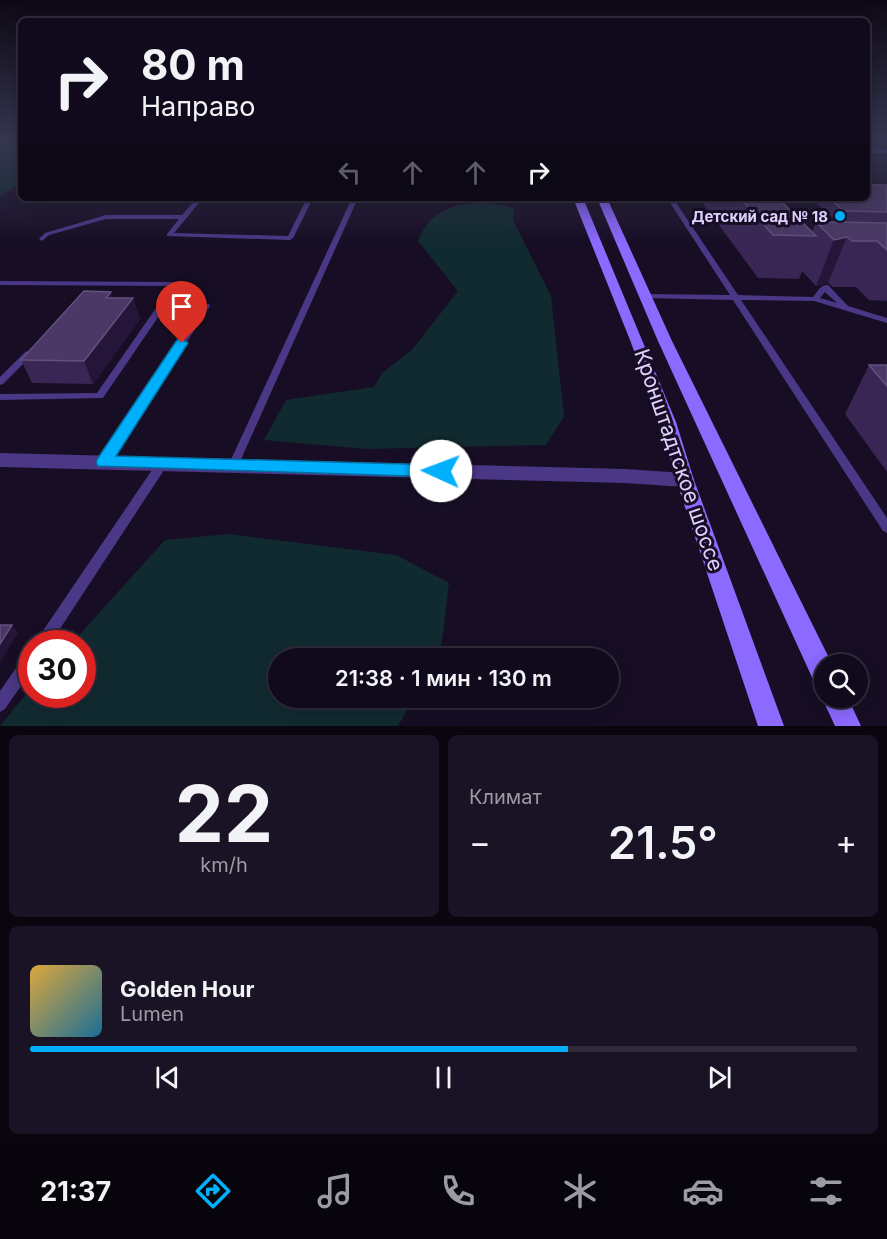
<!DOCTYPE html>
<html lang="ru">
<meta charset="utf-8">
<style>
:root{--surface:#110a1c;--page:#1a1325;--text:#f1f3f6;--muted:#9c9aa3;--line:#302b3b;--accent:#00b0fd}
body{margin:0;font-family:Inter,sans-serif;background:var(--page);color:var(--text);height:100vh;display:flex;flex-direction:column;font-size:22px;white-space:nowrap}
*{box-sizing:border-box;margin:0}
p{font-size:20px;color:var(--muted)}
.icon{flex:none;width:33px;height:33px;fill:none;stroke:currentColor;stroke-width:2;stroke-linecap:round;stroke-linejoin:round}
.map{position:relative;height:726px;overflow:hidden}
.side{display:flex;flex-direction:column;gap:9px;padding:9px;background:#09060f;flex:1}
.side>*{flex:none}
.top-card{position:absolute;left:18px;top:18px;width:852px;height:183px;border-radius:9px;box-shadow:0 3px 15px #0003,0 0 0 2px var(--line);background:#110a1c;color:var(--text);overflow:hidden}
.controls{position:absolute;left:814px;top:654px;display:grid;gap:12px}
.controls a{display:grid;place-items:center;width:54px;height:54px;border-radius:50%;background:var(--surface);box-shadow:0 3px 15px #0003,0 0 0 2px var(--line);font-size:30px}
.speed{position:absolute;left:18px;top:630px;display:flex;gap:12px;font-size:30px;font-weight:700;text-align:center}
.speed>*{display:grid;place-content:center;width:78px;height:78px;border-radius:50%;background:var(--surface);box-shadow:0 3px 15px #0003,0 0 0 2px var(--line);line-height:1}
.speed .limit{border:9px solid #d22;background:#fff;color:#111}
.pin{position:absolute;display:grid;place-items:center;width:51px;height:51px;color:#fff;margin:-62px -26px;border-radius:50% 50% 50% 0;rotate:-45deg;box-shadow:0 0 6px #0007}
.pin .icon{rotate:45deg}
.me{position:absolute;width:66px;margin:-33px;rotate:272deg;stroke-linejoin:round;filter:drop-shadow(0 0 4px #0008)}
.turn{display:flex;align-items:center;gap:21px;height:126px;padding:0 24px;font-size:27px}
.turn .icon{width:78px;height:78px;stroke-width:2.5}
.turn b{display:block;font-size:42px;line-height:51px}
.lanes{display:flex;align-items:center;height:57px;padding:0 24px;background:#0003;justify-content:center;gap:30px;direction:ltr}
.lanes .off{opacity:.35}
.big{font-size:45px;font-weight:600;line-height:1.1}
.side .card{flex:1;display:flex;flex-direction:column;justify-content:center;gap:9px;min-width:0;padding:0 21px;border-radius:9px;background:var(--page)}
.side .dial{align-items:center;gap:0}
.dial b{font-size:78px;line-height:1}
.song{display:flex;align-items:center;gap:18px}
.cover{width:72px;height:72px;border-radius:9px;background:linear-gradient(135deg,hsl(40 70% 55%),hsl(200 70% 35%))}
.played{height:6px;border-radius:3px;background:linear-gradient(90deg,var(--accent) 65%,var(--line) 65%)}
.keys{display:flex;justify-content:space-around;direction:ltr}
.heat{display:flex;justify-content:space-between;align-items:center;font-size:33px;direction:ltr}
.side .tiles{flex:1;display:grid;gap:9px;grid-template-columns:1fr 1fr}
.card:last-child{grid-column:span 2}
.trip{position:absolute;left:268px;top:648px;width:351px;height:60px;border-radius:30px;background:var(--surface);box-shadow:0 3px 15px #0003,0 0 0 2px var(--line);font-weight:600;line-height:60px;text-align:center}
.dock{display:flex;height:96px;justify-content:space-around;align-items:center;background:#07040b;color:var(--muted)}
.dock .icon{width:42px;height:42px}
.dock .on{color:var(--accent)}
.dock b{font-size:27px;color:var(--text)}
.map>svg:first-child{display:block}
.green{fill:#112a30}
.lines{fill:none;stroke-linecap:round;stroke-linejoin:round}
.lane{fill:#4a3786;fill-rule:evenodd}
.street{fill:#4a3786;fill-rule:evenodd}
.secondary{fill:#8c69ff;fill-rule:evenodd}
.wall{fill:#392654}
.shaded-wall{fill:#241539}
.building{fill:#4b3866;stroke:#62507e;stroke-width:1.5}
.route{fill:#00b0fd;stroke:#0072a4;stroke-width:1.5}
.poi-dot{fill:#00b0fd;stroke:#170e25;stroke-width:2}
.labels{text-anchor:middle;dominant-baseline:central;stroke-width:6;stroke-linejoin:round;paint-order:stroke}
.far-poi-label{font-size:15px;font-weight:bold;fill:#e0d2ff;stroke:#170e25;text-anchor:end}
.near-street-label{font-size:21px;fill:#e0d2ff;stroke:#170e25}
</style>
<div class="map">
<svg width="887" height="726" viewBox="0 0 887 726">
<rect width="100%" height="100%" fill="#170e25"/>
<!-- green -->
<path class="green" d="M0 142H21V182L0 196Z
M487 202 514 208 513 220 551 296 564 416 546 445 367 449 264 440 286 400 374 387 383 372 411 351 458 291 418 241C432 207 454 205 487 202Z
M227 534 396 555 449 583 441 648 436 658H279V698H414L398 726H0L31 688 32 694H82V644L72 643 165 540Z"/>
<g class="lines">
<!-- lane -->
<path class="lane" d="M867 149H887V153H867Z
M197 198H203L174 233 288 236 307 198H313L293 238 290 240 167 236V234L179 219H106L49 235 42 241 39 239 45 233 106 215H182Z
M352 198H358L238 466 237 469 233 470 229 469 228 466Z
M667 198H673L738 295 813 297C817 292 821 284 828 285L848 306 887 318V323L814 301 741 300 887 518V533L883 531 733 300 645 298 641 296 645 294 730 295ZM825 292 837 303 820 298Z
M0 281 174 282 178 284 174 286 0 285Z
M203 304H209L210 306 108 465 104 466 100 465 99 462 100 459Z
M156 308H162L163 310 103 398 0 400V394L97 393Z
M28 351 32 354 31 356 3 384 0 385V377L25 352Z
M162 460 166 461 167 464 166 467 50 644H34L158 461Z
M32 650V670L5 709 0 712V691L27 652Z"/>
<!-- street -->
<path class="street" d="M0 453 625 469 685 473 692 475 694 480 692 485 685 487 625 483 0 467Z"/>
<!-- secondary -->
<path class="secondary" d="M573 198H583L676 422 694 480 784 726H758L676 480 660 422 630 340Z
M597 198H607L672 341 832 664H825V689L816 686 658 341Z
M825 691V698H848L861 726H835L822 698Z"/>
</g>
<!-- wall -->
<path class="wall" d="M887 185V301L869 300 856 287H833L828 283 816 286 802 271 799 279 758 278 699 198H778L812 232 816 222 821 226 838 222 810 198H867Z
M113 298H133L140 319 93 384 32 383 21 360Z
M869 365H887V472L845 414Z"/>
<!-- shaded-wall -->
<path class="shaded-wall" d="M847 237 828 283 816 286 834 240Z
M111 292 118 313 106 298Z
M133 298 140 319 93 384 84 361Z
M12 625 18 633 0 662V644Z"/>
<!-- building -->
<path class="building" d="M867 185H887V212L844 211 829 198H867Z
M740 198H778L816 236 773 235Z
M816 222 821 226 831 222 887 223V250L877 241H852L847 237 834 240Z
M84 291 111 292 106 298H133L84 361 21 360Z
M869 365H887V386Z
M0 625H12L0 644Z"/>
<!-- sky -->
<linearGradient id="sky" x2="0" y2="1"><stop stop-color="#0d0814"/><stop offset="0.58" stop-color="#363651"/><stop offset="1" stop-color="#363651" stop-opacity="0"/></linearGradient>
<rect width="887" height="243" fill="url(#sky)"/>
<!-- route -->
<path class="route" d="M182 339 188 343 116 456 441 465 446 467 449 471 446 476 441 477 98 466 96 462 98 458 177 340Z"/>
<!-- markers -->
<circle class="poi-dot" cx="840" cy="216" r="6"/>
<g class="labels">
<!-- far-poi labels -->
<g class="far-poi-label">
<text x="828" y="216">Детский сад № 18</text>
</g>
<!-- near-street labels -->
<g class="near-street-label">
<text transform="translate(679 460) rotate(71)">Кронштадтское шоссе</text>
</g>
</g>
</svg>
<div class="controls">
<a><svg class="icon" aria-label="search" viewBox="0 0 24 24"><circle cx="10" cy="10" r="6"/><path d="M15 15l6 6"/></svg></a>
</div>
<div class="speed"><div class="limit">30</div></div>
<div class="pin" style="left:182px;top:343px;background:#d93025"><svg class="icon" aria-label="arrive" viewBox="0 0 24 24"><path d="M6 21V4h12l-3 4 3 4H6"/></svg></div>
<svg class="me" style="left:441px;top:471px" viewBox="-20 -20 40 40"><circle r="19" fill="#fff"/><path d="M0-13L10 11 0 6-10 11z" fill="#00b0fd"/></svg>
<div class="trip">21:38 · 1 мин · 130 m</div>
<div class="top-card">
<div class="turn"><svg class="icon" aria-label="right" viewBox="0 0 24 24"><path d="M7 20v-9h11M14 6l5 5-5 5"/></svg><div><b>80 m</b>Направо</div></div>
<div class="lanes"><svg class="icon off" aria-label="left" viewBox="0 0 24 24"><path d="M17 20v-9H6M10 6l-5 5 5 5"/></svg><svg class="icon off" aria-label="ahead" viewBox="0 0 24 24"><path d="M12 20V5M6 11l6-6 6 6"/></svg><svg class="icon off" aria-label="ahead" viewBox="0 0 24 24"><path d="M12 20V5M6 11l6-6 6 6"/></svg><svg class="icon" aria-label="right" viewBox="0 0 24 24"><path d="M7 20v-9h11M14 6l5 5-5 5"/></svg></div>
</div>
</div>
<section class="side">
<div class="tiles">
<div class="card dial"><b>22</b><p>km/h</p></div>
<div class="card"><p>Климат</p>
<div class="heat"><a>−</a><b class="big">21.5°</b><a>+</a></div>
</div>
<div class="card">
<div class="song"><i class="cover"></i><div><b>Golden Hour</b><p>Lumen</p></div></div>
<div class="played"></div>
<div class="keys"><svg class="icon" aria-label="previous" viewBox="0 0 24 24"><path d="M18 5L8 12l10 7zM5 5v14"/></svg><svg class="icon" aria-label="pause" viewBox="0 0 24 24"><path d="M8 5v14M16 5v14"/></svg><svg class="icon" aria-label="next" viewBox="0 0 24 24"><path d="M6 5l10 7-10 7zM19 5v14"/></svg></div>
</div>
</div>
</section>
<nav class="dock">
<b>21:37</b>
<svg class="icon on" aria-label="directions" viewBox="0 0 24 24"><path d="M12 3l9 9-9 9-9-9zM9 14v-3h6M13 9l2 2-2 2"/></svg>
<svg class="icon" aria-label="music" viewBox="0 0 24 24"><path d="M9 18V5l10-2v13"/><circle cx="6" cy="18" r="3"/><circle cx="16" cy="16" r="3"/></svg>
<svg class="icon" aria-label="phone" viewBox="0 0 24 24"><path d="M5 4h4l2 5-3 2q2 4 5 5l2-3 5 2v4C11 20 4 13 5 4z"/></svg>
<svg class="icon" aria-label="climate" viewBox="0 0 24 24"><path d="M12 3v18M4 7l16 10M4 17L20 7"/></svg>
<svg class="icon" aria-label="car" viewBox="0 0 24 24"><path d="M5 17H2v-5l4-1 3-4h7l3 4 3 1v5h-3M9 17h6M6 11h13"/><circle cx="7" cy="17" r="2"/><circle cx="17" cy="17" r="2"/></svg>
<svg class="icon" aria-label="filters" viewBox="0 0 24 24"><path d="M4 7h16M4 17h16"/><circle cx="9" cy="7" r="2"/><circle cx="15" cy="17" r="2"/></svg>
</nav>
